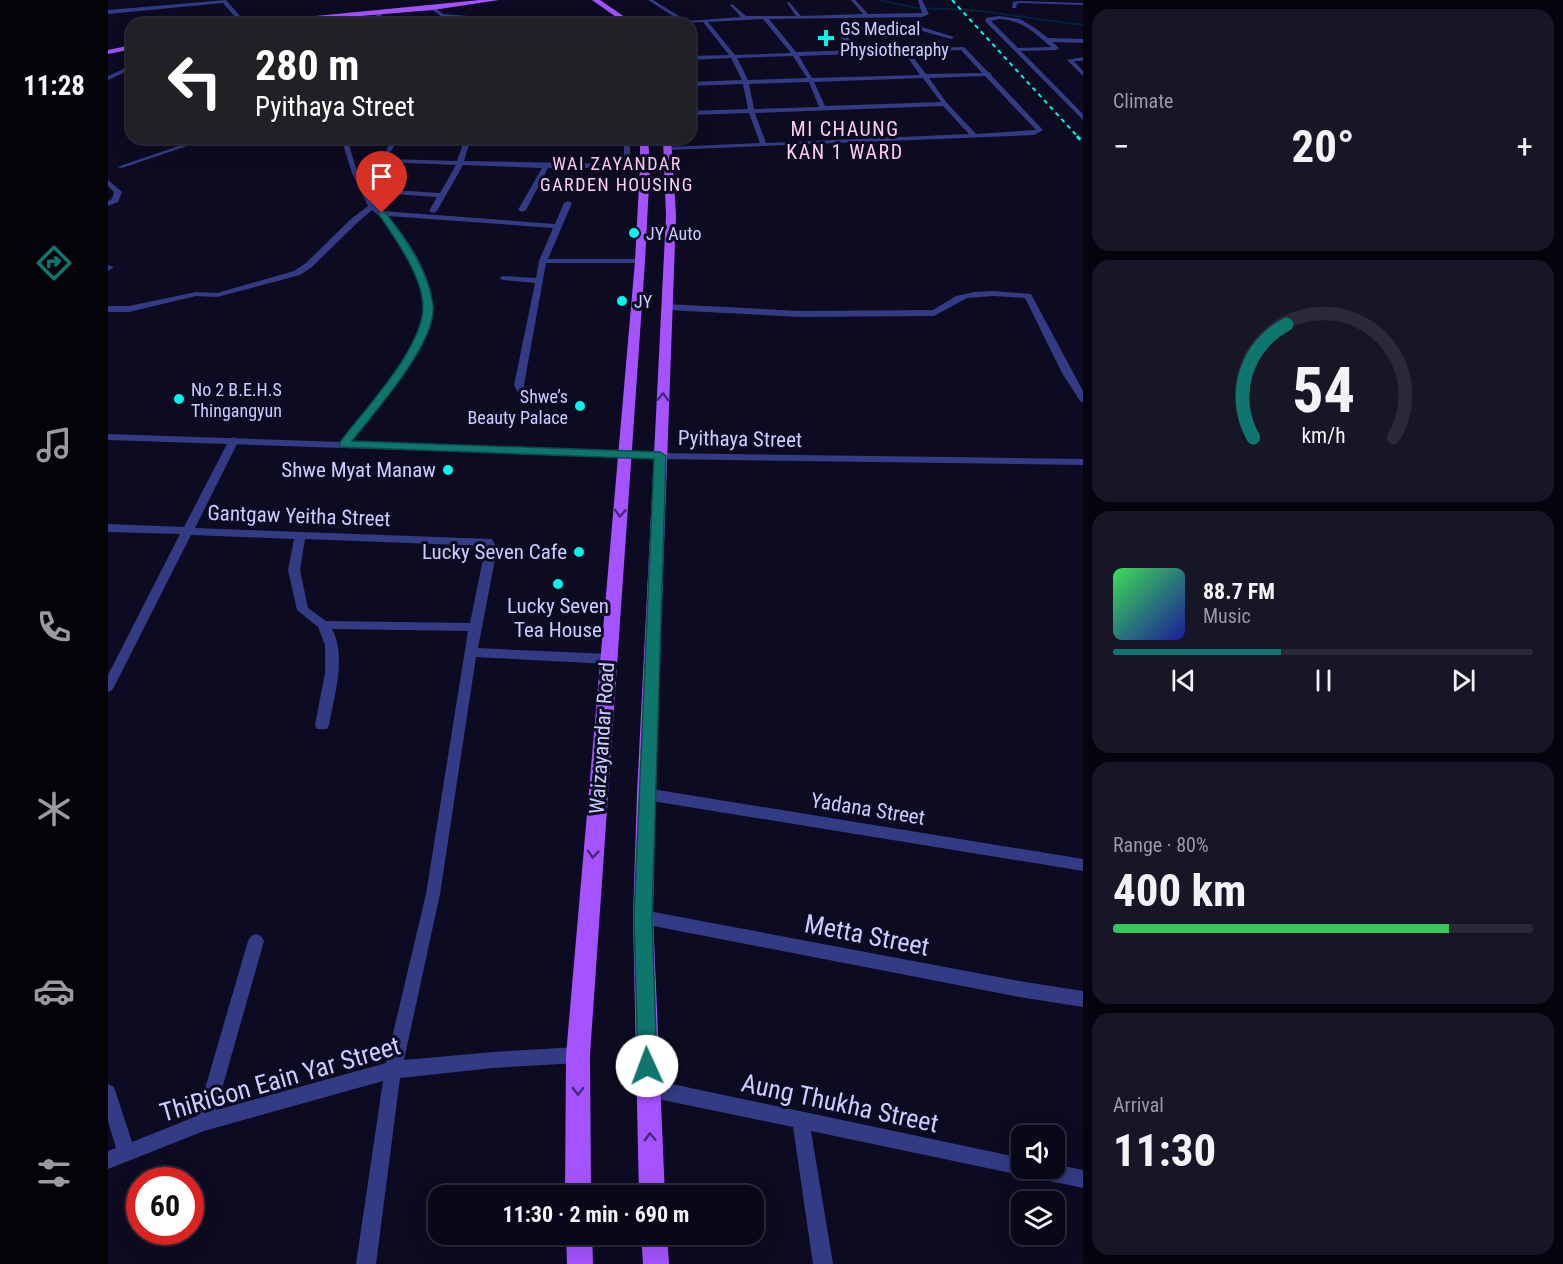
<!DOCTYPE html>
<meta charset="utf-8">
<style>
:root{--surface:#090819;--page:#171626;--text:#f1f3f6;--muted:#999aa2;--line:#292938;--accent:#0f766e}
body{margin:0;font-family:"Roboto Condensed",sans-serif;background:var(--page);color:var(--text);height:100vh;display:flex;flex-direction:column;font-size:22px;white-space:nowrap}
*{box-sizing:border-box;margin:0}
p{font-size:20px;color:var(--muted)}
.icon{flex:none;width:33px;height:33px;fill:none;stroke:currentColor;stroke-width:2;stroke-linecap:round;stroke-linejoin:round}
.map{position:relative;flex:1;overflow:hidden}
.details{display:flex;flex-direction:column;gap:9px;padding:9px;background:#05040e;width:480px}
.details>*{flex:none}
.hud{position:absolute;left:18px;top:18px;width:570px;height:126px;border-radius:18px;box-shadow:0 6px 24px #0002,0 0 0 2px var(--line);background:#202124;color:#fff;overflow:hidden}
.controls{position:absolute;left:903px;top:1125px;display:grid;gap:12px}
.controls a{display:grid;place-items:center;width:54px;height:54px;border-radius:12px;background:var(--surface);box-shadow:0 6px 24px #0002,0 0 0 2px var(--line);font-size:30px}
.speed{position:absolute;left:18px;top:1167px;display:flex;gap:12px;font-size:30px;font-weight:700;text-align:center}
.speed>*{display:grid;place-content:center;width:78px;height:78px;border-radius:50%;background:var(--surface);box-shadow:0 6px 24px #0002,0 0 0 2px var(--line);line-height:1}
.speed .limit{border:9px solid #d22;background:#fff;color:#111}
.pin{position:absolute;display:grid;place-items:center;width:51px;height:51px;color:#fff;margin:-62px -26px;border-radius:50% 50% 50% 0;rotate:-45deg;box-shadow:0 0 6px #0007}
.pin .icon{rotate:45deg}
.me{position:absolute;width:66px;margin:-33px;rotate:358deg;stroke-linejoin:round;filter:drop-shadow(0 0 4px #0008)}
.turn{display:flex;align-items:center;gap:21px;height:126px;padding:0 30px;font-size:27px}
.turn .icon{width:78px;height:78px;stroke-width:2.5}
.turn b{display:block;font-size:42px;line-height:51px}
.big{font-size:45px;font-weight:700;line-height:1.1}
.details .tile{flex:1;display:flex;flex-direction:column;justify-content:center;gap:9px;min-width:0;padding:0 21px;border-radius:18px;background:var(--page)}
.details .dial{align-items:center;gap:0}
.dial svg{height:156px;overflow:visible;fill:none;stroke:var(--line);stroke-width:7;stroke-linecap:round;text-anchor:middle}
.dial text{fill:var(--text);stroke:none}
.song{display:flex;align-items:center;gap:18px}
.cover{width:72px;height:72px;border-radius:9px;background:linear-gradient(135deg,hsl(130 70% 55%),hsl(240 70% 35%))}
.played{height:6px;border-radius:3px;background:linear-gradient(90deg,var(--accent) 40%,var(--line) 40%)}
.keys{display:flex;justify-content:space-around;direction:ltr}
.heat{display:flex;justify-content:space-between;align-items:center;font-size:33px;direction:ltr}
.charge{height:9px;border-radius:4px;background:linear-gradient(90deg,#34c759 80%,var(--line) 0)}
.trip{position:absolute;left:320px;top:1185px;width:336px;height:60px;border-radius:18px;background:var(--surface);box-shadow:0 6px 24px #0002,0 0 0 2px var(--line);font-weight:700;line-height:60px;text-align:center}
main{display:flex;flex:1;min-height:0}
.tab-bar{display:flex;flex-direction:column;width:108px;justify-content:space-around;align-items:center;background:#04030a;color:var(--muted)}
.tab-bar .icon{width:42px;height:42px}
.tab-bar .current{color:var(--accent)}
.tab-bar b{font-size:27px;color:var(--text)}
.map>svg:first-child{display:block}
.lines{fill:none;stroke-linecap:round;stroke-linejoin:round}
.stream{stroke:#05233f;stroke-width:2}
.minor{fill:#323b83;fill-rule:evenodd}
.tertiary{fill:#323b83;fill-rule:evenodd}
.primary{fill:#a552ff;fill-rule:evenodd}
.rail-far1{stroke:#00f6ea;stroke-width:2;stroke-dasharray:4.5 4;stroke-linecap:butt}
.rail{stroke:#00f6ea;stroke-width:3;stroke-dasharray:5 4.5;stroke-linecap:butt}
.oneway{stroke:#49277a}
.route{fill:#0f766e;stroke:#0a4d48;stroke-width:1.5}
.poi-dot{fill:#00f6ea;stroke:#0c0b21;stroke-width:2}
.labels{text-anchor:middle;dominant-baseline:central;stroke-width:6;stroke-linejoin:round;paint-order:stroke}
.far-poi-label{font-size:18px;fill:#cbccff;stroke:#0c0b21;text-anchor:start}
.far-neighbourhood-label{font-size:18px;letter-spacing:1.5px;fill:#ffcdf4;stroke:#0c0b21}
.far-quarter-label{font-size:20px;letter-spacing:1.5px;fill:#ffcdf4;stroke:#0c0b21}
.street-label{font-size:21px;fill:#cbccff;stroke:#0c0b21}
.poi-label{font-size:21px;fill:#cbccff;stroke:#0c0b21;text-anchor:end}
.near-street-label{font-size:26px;fill:#cbccff;stroke:#0c0b21}
</style>
<main>
<nav class="tab-bar">
<b>11:28</b>
<svg class="icon current" aria-label="directions" viewBox="0 0 24 24"><path d="M12 3l9 9-9 9-9-9zM9 14v-3h6M13 9l2 2-2 2"/></svg>
<svg class="icon" aria-label="music" viewBox="0 0 24 24"><path d="M9 18V5l10-2v13"/><circle cx="6" cy="18" r="3"/><circle cx="16" cy="16" r="3"/></svg>
<svg class="icon" aria-label="phone" viewBox="0 0 24 24"><path d="M5 4h4l2 5-3 2q2 4 5 5l2-3 5 2v4C11 20 4 13 5 4z"/></svg>
<svg class="icon" aria-label="climate" viewBox="0 0 24 24"><path d="M12 3v18M4 7l16 10M4 17L20 7"/></svg>
<svg class="icon" aria-label="car" viewBox="0 0 24 24"><path d="M5 17H2v-5l4-1 3-4h7l3 4 3 1v5h-3M9 17h6M6 11h13"/><circle cx="7" cy="17" r="2"/><circle cx="17" cy="17" r="2"/></svg>
<svg class="icon" aria-label="filters" viewBox="0 0 24 24"><path d="M4 7h16M4 17h16"/><circle cx="9" cy="7" r="2"/><circle cx="15" cy="17" r="2"/></svg>
</nav>
<div class="map">
<svg width="975" height="1264" viewBox="0 0 975 1264">
<rect width="100%" height="100%" fill="#0c0b21"/>
<g class="lines">
<!-- stream -->
<path class="stream" d="M771 0 808 8 864 10 975 25"/>
<!-- minor -->
<path class="minor" d="M118 0 139 24H133L115 3 0 14V10Z
M540 0H545L579 21 633 17 622 5 624 4 638 16H688L679 3 681 2 693 16 755 14 743 0H747L760 14 814 13 810 0H814L821 14 814 17 661 19 688 52 753 50 733 38 735 35 760 50 856 47 880 72 883 73V75L935 130 926 135 559 150 558 149 561 147 652 143 641 113 582 115V111L640 109 635 84 582 86V82L634 80 623 58 582 60V56L621 55 595 22 549 24 573 21ZM655 19 683 53 627 55 600 22ZM853 50 874 73 818 74 801 52ZM796 52 812 75 704 78 691 56ZM685 56 699 78 640 80 629 58ZM877 76 928 130 868 134 839 103 821 78ZM815 78 833 102 717 106 706 82ZM701 82 711 107 646 109 641 84ZM835 106 861 134 658 143 647 113Z
M912 1 975 3V5L912 3 909 4 908 8H904L905 2Z
M325 6 335 14 426 21 502 19 505 21 420 24 334 17 323 9Z
M271 13 274 15 273 24H267L268 15Z
M891 16 912 19 927 28 940 38 975 39V43L944 42 951 48 948 50 913 51 975 114V120L877 21 878 18ZM891 19C914 20 927 33 943 47L910 48 883 21Z
M752 25 814 27 846 37 843 39 814 31 750 28Z
M975 57V61H966L975 71V76L959 60Z
M24 65V69L0 80V76Z
M94 138H103L14 168 9 167Z
M233 138H239C246 161 254 196 274 211L447 224 456 203 460 201 464 203 440 259H532L536 261 532 263H438L416 385 418 391 413 394 410 393 406 385 427 283 395 280 391 278 395 276 428 278 431 261 445 228 280 216C300 239 324 274 324 306 324 349 266 412 239 446L236 447 231 444C257 409 316 350 316 305 315 288 308 271 300 257 290 239 280 223 264 210L249 223 204 267 192 275 109 297 88 296 21 312H0V306H21L88 292 109 293 186 271 198 263 243 219 260 206 244 173Z
M284 138H290L279 159 349 161 357 138H363L356 161 516 164V138H522V164H537L540 166 537 168H440L418 210 414 212 410 210 434 168 355 165 329 211 325 213 321 211 329 197 268 193 264 191 268 189 332 193 348 165 273 162Z
M0 180 14 192 10 202 0 206V201L4 199 6 192 0 186Z
M0 265 6 267 0 271Z
M885 291 923 294 975 391V402L972 401 954 373 917 298 885 296 859 298 826 316 693 317 559 310 555 307 559 304 693 311 825 310 848 296 866 292Z
M126 437 131 440 87 528 384 539 389 549 370 648 500 654 504 656 506 659 504 662 500 664 368 657 332 894 296 1060 385 1052 470 1047 476 1049 478 1055 476 1061 470 1063 385 1068 292 1078 268 1264H248L275 1081 96 1131 0 1169V1151L8 1148 0 1121V1084L6 1087 24 1142 89 1116 140 941 143 936 148 934 153 936 156 941 108 1110 278 1063 318 894 360 631 224 629C239 657 226 696 221 725L219 729H209L207 725 217 673V645L210 627 189 610 180 570 186 539 83 535 6 687 4 690 0 692V675L72 534 0 532V524L76 527 121 440ZM197 539 376 546 377 549 362 623 218 621 200 608 192 570Z
M538 788 975 859V871L538 800 533 798 531 794 533 790Z
M535 910 911 981 975 991V1007L911 997 535 924 530 922 527 917 530 912Z
M540 1079 914 1158V1168H946V1164L975 1170V1188L703 1131 725 1264H705L685 1127 540 1097 534 1094 531 1088 534 1082Z"/>
<!-- tertiary -->
<path class="tertiary" d="M0 434 552 453 975 459V465L552 459 0 440Z"/>
<!-- primary -->
<path class="primary" d="M372 0H391L325 10 156 24H126Z
M484 0H492L527 24H518Z
M24 45V49L0 54V50Z
M532 138H540L542 166 537 261 482 1055 483 1196H457L458 1055 527 261 532 166Z
M555 138H563L568 215 547 794 545 917 557 1196H531L525 917 529 794 558 215Z
M458 1234H484L485 1264H459Z
M533 1234H559L561 1264H535Z"/>
<!-- rail-far1 -->
<path class="rail-far1" d="M844 0 970 137"/>
<!-- rail -->
<path class="rail" d="M969 136 975 143"/>
</g>
<!-- one-way arrows -->
<defs><path id="oneway-chevron" d="M-2-3.5L2.5 0L-2 3.5" fill="none" stroke-width="1.6" stroke-linecap="round" stroke-linejoin="round" transform="scale(1.5)"/></defs>
<g class="oneway">
<use href="#oneway-chevron" transform="translate(555 397) rotate(-88)"/>
<use href="#oneway-chevron" transform="translate(512 513) rotate(94)"/>
<use href="#oneway-chevron" transform="translate(485 854) rotate(94)"/>
<use href="#oneway-chevron" transform="translate(470 1091) rotate(90)"/>
<use href="#oneway-chevron" transform="translate(542 1137) rotate(-92)"/>
</g>
<!-- route -->
<path class="route" d="M271 212H277C297 238 321 271 325 305 329 343 267 411 244 441L552 452 558 456 544 917 549 1066 546 1073 539 1076 532 1073 530 1066 526 917 546 459 232 447V442C257 409 315 348 315 307 315 277 287 238 270 213Z"/>
<!-- markers -->
<g class="poi-dot">
<path d="M715 29h6v6h6v6h-6v6h-6v-6h-6v-6h6z"/>
<circle cx="526" cy="233" r="6"/>
<circle cx="514" cy="301" r="6"/>
<circle cx="71" cy="399" r="6"/>
<circle cx="472" cy="406" r="6"/>
<circle cx="340" cy="470" r="6"/>
<circle cx="471" cy="552" r="6"/>
<circle cx="450" cy="584" r="6"/>
</g>
<g class="labels">
<!-- far-poi labels -->
<g class="far-poi-label">
<text x="732" y="28">GS Medical<tspan x="732" dy="21">Physiotheraphy</tspan></text>
<text x="538" y="233">JY Auto</text>
<text x="526" y="301">JY</text>
<text x="83" y="389">No 2 B.E.H.S<tspan x="83" dy="21">Thingangyun</tspan></text>
<text x="460" y="396" text-anchor="end">Shwe’s<tspan x="460" dy="21">Beauty Palace</tspan></text>
</g>
<!-- far-neighbourhood labels -->
<g class="far-neighbourhood-label">
<text x="509" y="163">WAI ZAYANDAR<tspan x="509" dy="21">GARDEN HOUSING</tspan></text>
</g>
<!-- far-quarter labels -->
<g class="far-quarter-label">
<text x="737" y="129">MI CHAUNG<tspan x="737" dy="23">KAN 1 WARD</tspan></text>
</g>
<!-- street labels -->
<g class="street-label">
<text transform="translate(632 439) rotate(1)">Pyithaya Street</text>
<text transform="translate(191 516) rotate(2)">Gantgaw Yeitha Street</text>
<text transform="translate(494 738) rotate(-86)">Waizayandar Road</text>
<text transform="translate(760 809) rotate(9)">Yadana Street</text>
</g>
<!-- poi labels -->
<g class="poi-label">
<text x="328" y="470">Shwe Myat Manaw</text>
<text x="459" y="552">Lucky Seven Cafe</text>
<text x="450" y="606" text-anchor="middle">Lucky Seven<tspan x="450" dy="24">Tea House</tspan></text>
</g>
<!-- near-street labels -->
<g class="near-street-label">
<text transform="translate(759 935) rotate(11)">Metta Street</text>
<text transform="translate(172 1079) rotate(-16)">ThiRiGon Eain Yar Street</text>
<text transform="translate(732 1103) rotate(12)">Aung Thukha Street</text>
</g>
</g>
</svg>
<div class="controls">
<a><svg class="icon" aria-label="sound" viewBox="0 0 24 24"><path d="M4 9h4l5-4v14l-5-4H4zM17 9q2 3 0 6"/></svg></a>
<a><svg class="icon" aria-label="layers" viewBox="0 0 24 24"><path d="M12 4l9 5-9 5-9-5zM3 14l9 5 9-5"/></svg></a>
</div>
<div class="speed"><div class="limit">60</div></div>
<div class="pin" style="left:274px;top:213px;background:#d93025"><svg class="icon" aria-label="arrive" viewBox="0 0 24 24"><path d="M6 21V4h12l-3 4 3 4H6"/></svg></div>
<svg class="me" style="left:539px;top:1066px" viewBox="-20 -20 40 40"><circle r="19" fill="#fff"/><path d="M0-13L10 11 0 6-10 11z" fill="#0f766e"/></svg>
<div class="trip">11:30 · 2 min · 690 m</div>
<div class="hud">
<div class="turn"><svg class="icon" aria-label="left" viewBox="0 0 24 24"><path d="M17 20v-9H6M10 6l-5 5 5 5"/></svg><div><b>280 m</b>Pyithaya Street</div></div>
</div>
</div>
<section class="details">
<div class="tile"><p>Climate</p>
<div class="heat"><a>−</a><b class="big">20°</b><a>+</a></div>
</div>
<div class="tile dial"><svg viewBox="0 0 100 80">
<path d="M14 69A42 42 0 1 1 86 69"/>
<path d="M14 69A42 42 0 0 1 31 11" stroke="#0f766e"/>
<text x="50" y="56" font-size="32" font-weight="700">54</text>
<text x="50" y="72" font-size="11">km/h</text>
</svg></div>
<div class="tile">
<div class="song"><i class="cover"></i><div><b>88.7 FM</b><p>Music</p></div></div>
<div class="played"></div>
<div class="keys"><svg class="icon" aria-label="previous" viewBox="0 0 24 24"><path d="M18 5L8 12l10 7zM5 5v14"/></svg><svg class="icon" aria-label="pause" viewBox="0 0 24 24"><path d="M8 5v14M16 5v14"/></svg><svg class="icon" aria-label="next" viewBox="0 0 24 24"><path d="M6 5l10 7-10 7zM19 5v14"/></svg></div>
</div>
<div class="tile"><p>Range · 80%</p><b class="big">400 km</b><div class="charge"></div></div>
<div class="tile"><p>Arrival</p><b class="big">11:30</b></div>
</section>
</main>
